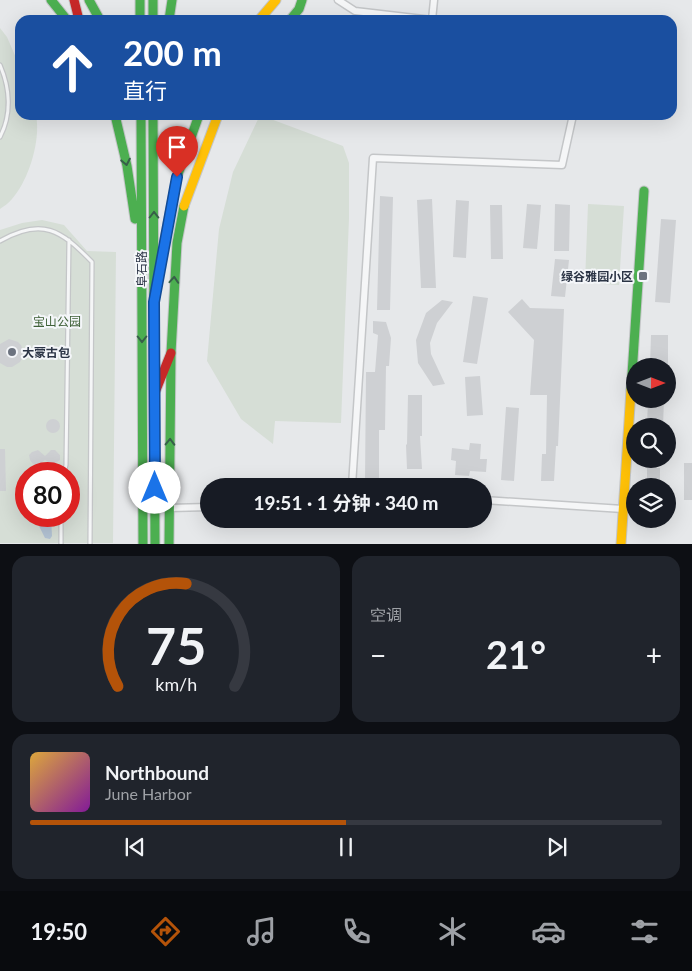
<!DOCTYPE html>
<html lang="zh">
<meta charset="utf-8">
<style>
:root{--surface:#171b24;--page:#20242c;--text:#f1f3f6;--muted:#9ea1a6;--line:#363941;--accent:#b45309}
body{margin:0;font-family:Lato,"Noto Sans SC",sans-serif;background:var(--page);color:var(--text);height:100vh;display:flex;flex-direction:column;font-size:19px;white-space:nowrap}
*{box-sizing:border-box;margin:0}
p{font-size:16px;color:var(--muted)}
.icon{flex:none;width:28px;height:28px;fill:none;stroke:currentColor;stroke-width:2;stroke-linecap:round;stroke-linejoin:round}
.map{position:relative;height:544px;overflow:hidden}
.sheet{display:flex;flex-direction:column;gap:12px;padding:12px;background:#0d0f14;flex:1}
.sheet>*{flex:none}
.banner{position:absolute;left:15px;top:15px;width:662px;height:105px;border-radius:15px;box-shadow:0 5px 20px #0002;background:#1a4fa0;color:#fff;overflow:hidden}
.needle{width:32px;rotate:90deg}
.fabs{position:absolute;left:626px;top:358px;display:grid;gap:10px}
.fabs a{display:grid;place-items:center;width:50px;height:50px;border-radius:50%;background:var(--surface);box-shadow:0 5px 20px #0002;font-size:25px}
.speed{position:absolute;left:15px;top:462px;display:flex;gap:10px;font-size:25px;font-weight:700;text-align:center}
.speed>*{display:grid;place-content:center;width:65px;height:65px;border-radius:50%;background:var(--surface);box-shadow:0 5px 20px #0002;line-height:1}
.speed .limit{border:8px solid #d22;background:#fff;color:#111}
.pin{position:absolute;display:grid;place-items:center;width:42px;height:42px;color:#fff;margin:-51px -21px;border-radius:50% 50% 50% 0;rotate:-45deg;box-shadow:0 0 5px #0007}
.pin .icon{rotate:45deg}
.me{position:absolute;width:55px;margin:-28px;rotate:0deg;stroke-linejoin:round;filter:drop-shadow(0 0 4px #0008)}
.turn{display:flex;align-items:center;gap:18px;height:105px;padding:0 25px;font-size:22px}
.turn .icon{width:65px;height:65px;stroke-width:2.5}
.turn b{display:block;font-size:35px;line-height:42px}
.big{font-size:38px;font-weight:700;line-height:1.1}
.sheet .widget{flex:1;display:flex;flex-direction:column;justify-content:center;gap:8px;min-width:0;padding:0 18px;border-radius:15px;background:var(--page)}
.sheet .dial{align-items:center;gap:0}
.dial svg{height:130px;overflow:visible;fill:none;stroke:var(--line);stroke-width:7;stroke-linecap:round;text-anchor:middle}
.dial text{fill:var(--text);stroke:none}
.song{display:flex;align-items:center;gap:15px}
.cover{width:60px;height:60px;border-radius:8px;background:linear-gradient(135deg,hsl(40 70% 55%),hsl(290 70% 35%))}
.played{height:5px;border-radius:2px;background:linear-gradient(90deg,var(--accent) 50%,var(--line) 50%)}
.keys{display:flex;justify-content:space-around;direction:ltr}
.heat{display:flex;justify-content:space-between;align-items:center;font-size:28px;direction:ltr}
.sheet .tiles{flex:1;display:grid;gap:12px;grid-template-columns:1fr 1fr}
.widget:last-child{grid-column:span 2}
.trip{position:absolute;left:200px;top:478px;width:292px;height:50px;border-radius:25px;background:var(--surface);box-shadow:0 5px 20px #0002;font-weight:700;line-height:50px;text-align:center}
.tab-bar{display:flex;height:80px;justify-content:space-around;align-items:center;background:#090b0e;color:var(--muted)}
.tab-bar .icon{width:35px;height:35px}
.tab-bar .selected{color:var(--accent)}
.tab-bar b{font-size:22px;color:var(--text)}
.map>svg:first-child{display:block}
.green{fill:#d6ded6;fill-rule:evenodd}
.water{fill:#b4c4d5}
.building{fill:#ced0d3}
.lines{fill:none;stroke-linecap:round;stroke-linejoin:round}
.lane-casing{stroke:#c4c6c8;stroke-width:5.5}
.street-casing{stroke:#c4c6c8;stroke-width:9}
.fast-casing{stroke:#c4c6c8;stroke-width:11}
.slow-casing{stroke:#c4c6c8;stroke-width:11}
.jam-casing{stroke:#c4c6c8;stroke-width:11}
.lane{stroke:#f5f6f7;stroke-width:3}
.street{stroke:#f5f6f7;stroke-width:6}
.fast{stroke:#4caf50;stroke-width:9}
.slow{stroke:#ffc107;stroke-width:9}
.jam{stroke:#c62828;stroke-width:9}
.oneway{stroke:#375f49}
.route-casing{stroke:#114b97;stroke-width:12}
.route{stroke:#1a73e8;stroke-width:9}
.poi-dot{fill:#6c737f;stroke:#f4f6f9;stroke-width:2}
.labels{text-anchor:middle;dominant-baseline:central;stroke-width:4;stroke-linejoin:round;paint-order:stroke}
.street-label{font-size:12px;fill:#2b3445;stroke:#f4f6f9}
.poi-label{font-size:12px;font-weight:bold;fill:#2b3445;stroke:#f4f6f9;text-anchor:end}
.park-label{font-size:12px;fill:#3f6138;stroke:#f4f6f9}
</style>
<div class="map">
<svg width="692" height="544" viewBox="0 0 692 544">
<rect width="100%" height="100%" fill="#e6e8ea"/>
<!-- green -->
<path class="green" d="M0 28 7 37 20 67V115H36C41 140 29 180 12 199 9 203 4 206 0 209Z
M260 115 343 146 349 163V218L341 423 275 421 273 444 241 419 207 361 219 229 233 172Z
M588 204 624 206 619 285 585 283Z
M42 220 64 225 87 251 116 252 113 543H0V230L22 223ZM26 474H69V516H26Z"/>
<!-- water -->
<path class="water" d="M34 516H51L52 536 50 539 45 538Z"/>
<!-- building -->
<path class="building" d="M380 196 393 197 390 310H377Z
M432 199 436 288H421L417 200Z
M456 200 469 201 466 258 453 257Z
M527 204 541 205 537 249 523 248Z
M555 204 570 205 569 251H554Z
M490 205H502L503 259H491Z
M661 219 676 220 670 303 655 302Z
M555 259 569 260 565 297 551 296Z
M473 296 488 298 477 364 463 362Z
M522 299 530 308 564 309 558 446H556L554 481H541L542 454H546L547 395H530L534 340 508 312Z
M442 300 453 302 437 323 430 343 431 354 445 384 433 386 418 363 416 340 426 313Z
M373 321 386 322 391 338 389 366H386L385 430H379V481H365L366 372H375L378 335 373 333Z
M651 335H668V366H650Z
M9 339 18 342 21 345 24 354 20 362 12 367H7L0 363V344Z
M480 376 483 415 467 416 465 377Z
M408 395H422V436H420L422 469H407L406 445 407 444Z
M648 399H664L663 426H647Z
M506 407 519 408 514 481 501 480Z
M46 426a7 7 0 1 1 14 0a7 7 0 1 1-14 0Z
M470 443 481 444 480 459H487L486 472 470 471 469 476 455 475 456 461 451 460 452 448 469 450Z
M0 449H5L6 491H0Z
M38 450 45 456 51 450H55L60 455V460L54 464 50 463 45 460 38 465 33 464 30 460 29 455 32 452Z
M684 463H692V500H684Z
M647 468H660V486H647Z"/>
<g class="lines">
<!-- lane casing -->
<g class="lane-casing">
<path id="lane" d="M0 65C10 88 12 114 0 137
M0 241C42 217 61 230 92 262L90 544
M64 474 66 465 69 240
M61 544V516"/>
</g>
<!-- street casing -->
<g class="street-casing">
<path id="street" d="M338 0 355 11 432 20 434 0
M352 486 373 158 562 165 573 115
M484 500 623 509
M204 507 209 496
M169 508 209 507"/>
</g>
<!-- fast casing -->
<g class="fast-casing">
<path id="fast" d="M51 0 67 20
M89 0 100 20
M140 0V20
M153 0V20
M169 20 172 0
M290 20 299 9 302 0
M115 115 127 166 135 219
M141 115 143 544
M153 115 155 544
M159 270 177 177 199 115
M631 390 644 191
M169 544 171 353 177 243 184 206"/>
</g>
<!-- slow casing -->
<g class="slow-casing">
<path id="slow" d="M259 20 276 0
M184 206 218 115
M621 544 631 390"/>
</g>
<!-- jam casing -->
<g class="jam-casing">
<path id="jam" d="M74 0 79 20
M156 390 171 353"/>
</g>
<!-- lane -->
<use href="#lane" class="lane"/>
<!-- street -->
<use href="#street" class="street"/>
<!-- fast -->
<use href="#fast" class="fast"/>
<!-- slow -->
<use href="#slow" class="slow"/>
<!-- jam -->
<use href="#jam" class="jam"/>
</g>
<!-- one-way arrows -->
<defs><path id="oneway-chevron" d="M-2-3.5L2.5 0L-2 3.5" fill="none" stroke-width="1.6" stroke-linecap="round" stroke-linejoin="round" transform="scale(1.25)"/></defs>
<g class="oneway">
<use href="#oneway-chevron" transform="translate(126 162) rotate(79)"/>
<use href="#oneway-chevron" transform="translate(154 215) rotate(-90)"/>
<use href="#oneway-chevron" transform="translate(174 280) rotate(-86)"/>
<use href="#oneway-chevron" transform="translate(142 339) rotate(90)"/>
<use href="#oneway-chevron" transform="translate(170 442) rotate(-89)"/>
</g>
<g class="lines">
<!-- route casing -->
<g class="route-casing">
<path id="route" d="M155 488 154 302 177 177"/>
</g>
<!-- route -->
<use href="#route" class="route"/>
</g>
<!-- markers -->
<g class="poi-dot">
<rect x="638" y="271" width="10" height="10" rx="2.5"/>
<circle cx="12" cy="352" r="5"/>
</g>
<g class="labels">
<!-- street labels -->
<g class="street-label">
<text transform="translate(141 269) rotate(-90)">阜石路</text>
</g>
<!-- poi labels -->
<g class="poi-label">
<text x="633" y="276">绿谷雅园小区</text>
<text x="22" y="352" text-anchor="start">大蒙古包</text>
</g>
<!-- park labels -->
<g class="park-label">
<text x="57" y="321">宝山公园</text>
</g>
</g>
</svg>
<div class="fabs">
<a><svg class="needle" viewBox="-14 -14 28 28"><path d="M0-13l5 13h-10z" fill="#e53935"/><path d="M0 13l5-13h-10z" fill="#9ea1a6"/></svg></a>
<a><svg class="icon" aria-label="search" viewBox="0 0 24 24"><circle cx="10" cy="10" r="6"/><path d="M15 15l6 6"/></svg></a>
<a><svg class="icon" aria-label="layers" viewBox="0 0 24 24"><path d="M12 4l9 5-9 5-9-5zM3 14l9 5 9-5"/></svg></a>
</div>
<div class="speed"><div class="limit">80</div></div>
<div class="pin" style="left:177px;top:177px;background:#d93025"><svg class="icon" aria-label="arrive" viewBox="0 0 24 24"><path d="M6 21V4h12l-3 4 3 4H6"/></svg></div>
<svg class="me" style="left:155px;top:488px" viewBox="-20 -20 40 40"><circle r="19" fill="#fff"/><path d="M0-13L10 11 0 6-10 11z" fill="#1a73e8"/></svg>
<div class="trip">19:51 · 1 分钟 · 340 m</div>
<div class="banner">
<div class="turn"><svg class="icon" aria-label="ahead" viewBox="0 0 24 24"><path d="M12 20V5M6 11l6-6 6 6"/></svg><div><b>200 m</b>直行</div></div>
</div>
</div>
<section class="sheet">
<div class="tiles">
<div class="widget dial"><svg viewBox="0 0 100 80">
<path d="M14 69A42 42 0 1 1 86 69"/>
<path d="M14 69A42 42 0 0 1 56 6" stroke="#b45309"/>
<text x="50" y="56" font-size="32" font-weight="700">75</text>
<text x="50" y="72" font-size="11">km/h</text>
</svg></div>
<div class="widget"><p>空调</p>
<div class="heat"><a>−</a><b class="big">21°</b><a>+</a></div>
</div>
<div class="widget">
<div class="song"><i class="cover"></i><div><b>Northbound</b><p>June Harbor</p></div></div>
<div class="played"></div>
<div class="keys"><svg class="icon" aria-label="previous" viewBox="0 0 24 24"><path d="M18 5L8 12l10 7zM5 5v14"/></svg><svg class="icon" aria-label="pause" viewBox="0 0 24 24"><path d="M8 5v14M16 5v14"/></svg><svg class="icon" aria-label="next" viewBox="0 0 24 24"><path d="M6 5l10 7-10 7zM19 5v14"/></svg></div>
</div>
</div>
</section>
<nav class="tab-bar">
<b>19:50</b>
<svg class="icon selected" aria-label="directions" viewBox="0 0 24 24"><path d="M12 3l9 9-9 9-9-9zM9 14v-3h6M13 9l2 2-2 2"/></svg>
<svg class="icon" aria-label="music" viewBox="0 0 24 24"><path d="M9 18V5l10-2v13"/><circle cx="6" cy="18" r="3"/><circle cx="16" cy="16" r="3"/></svg>
<svg class="icon" aria-label="phone" viewBox="0 0 24 24"><path d="M5 4h4l2 5-3 2q2 4 5 5l2-3 5 2v4C11 20 4 13 5 4z"/></svg>
<svg class="icon" aria-label="climate" viewBox="0 0 24 24"><path d="M12 3v18M4 7l16 10M4 17L20 7"/></svg>
<svg class="icon" aria-label="car" viewBox="0 0 24 24"><path d="M5 17H2v-5l4-1 3-4h7l3 4 3 1v5h-3M9 17h6M6 11h13"/><circle cx="7" cy="17" r="2"/><circle cx="17" cy="17" r="2"/></svg>
<svg class="icon" aria-label="filters" viewBox="0 0 24 24"><path d="M4 7h16M4 17h16"/><circle cx="9" cy="7" r="2"/><circle cx="15" cy="17" r="2"/></svg>
</nav>
